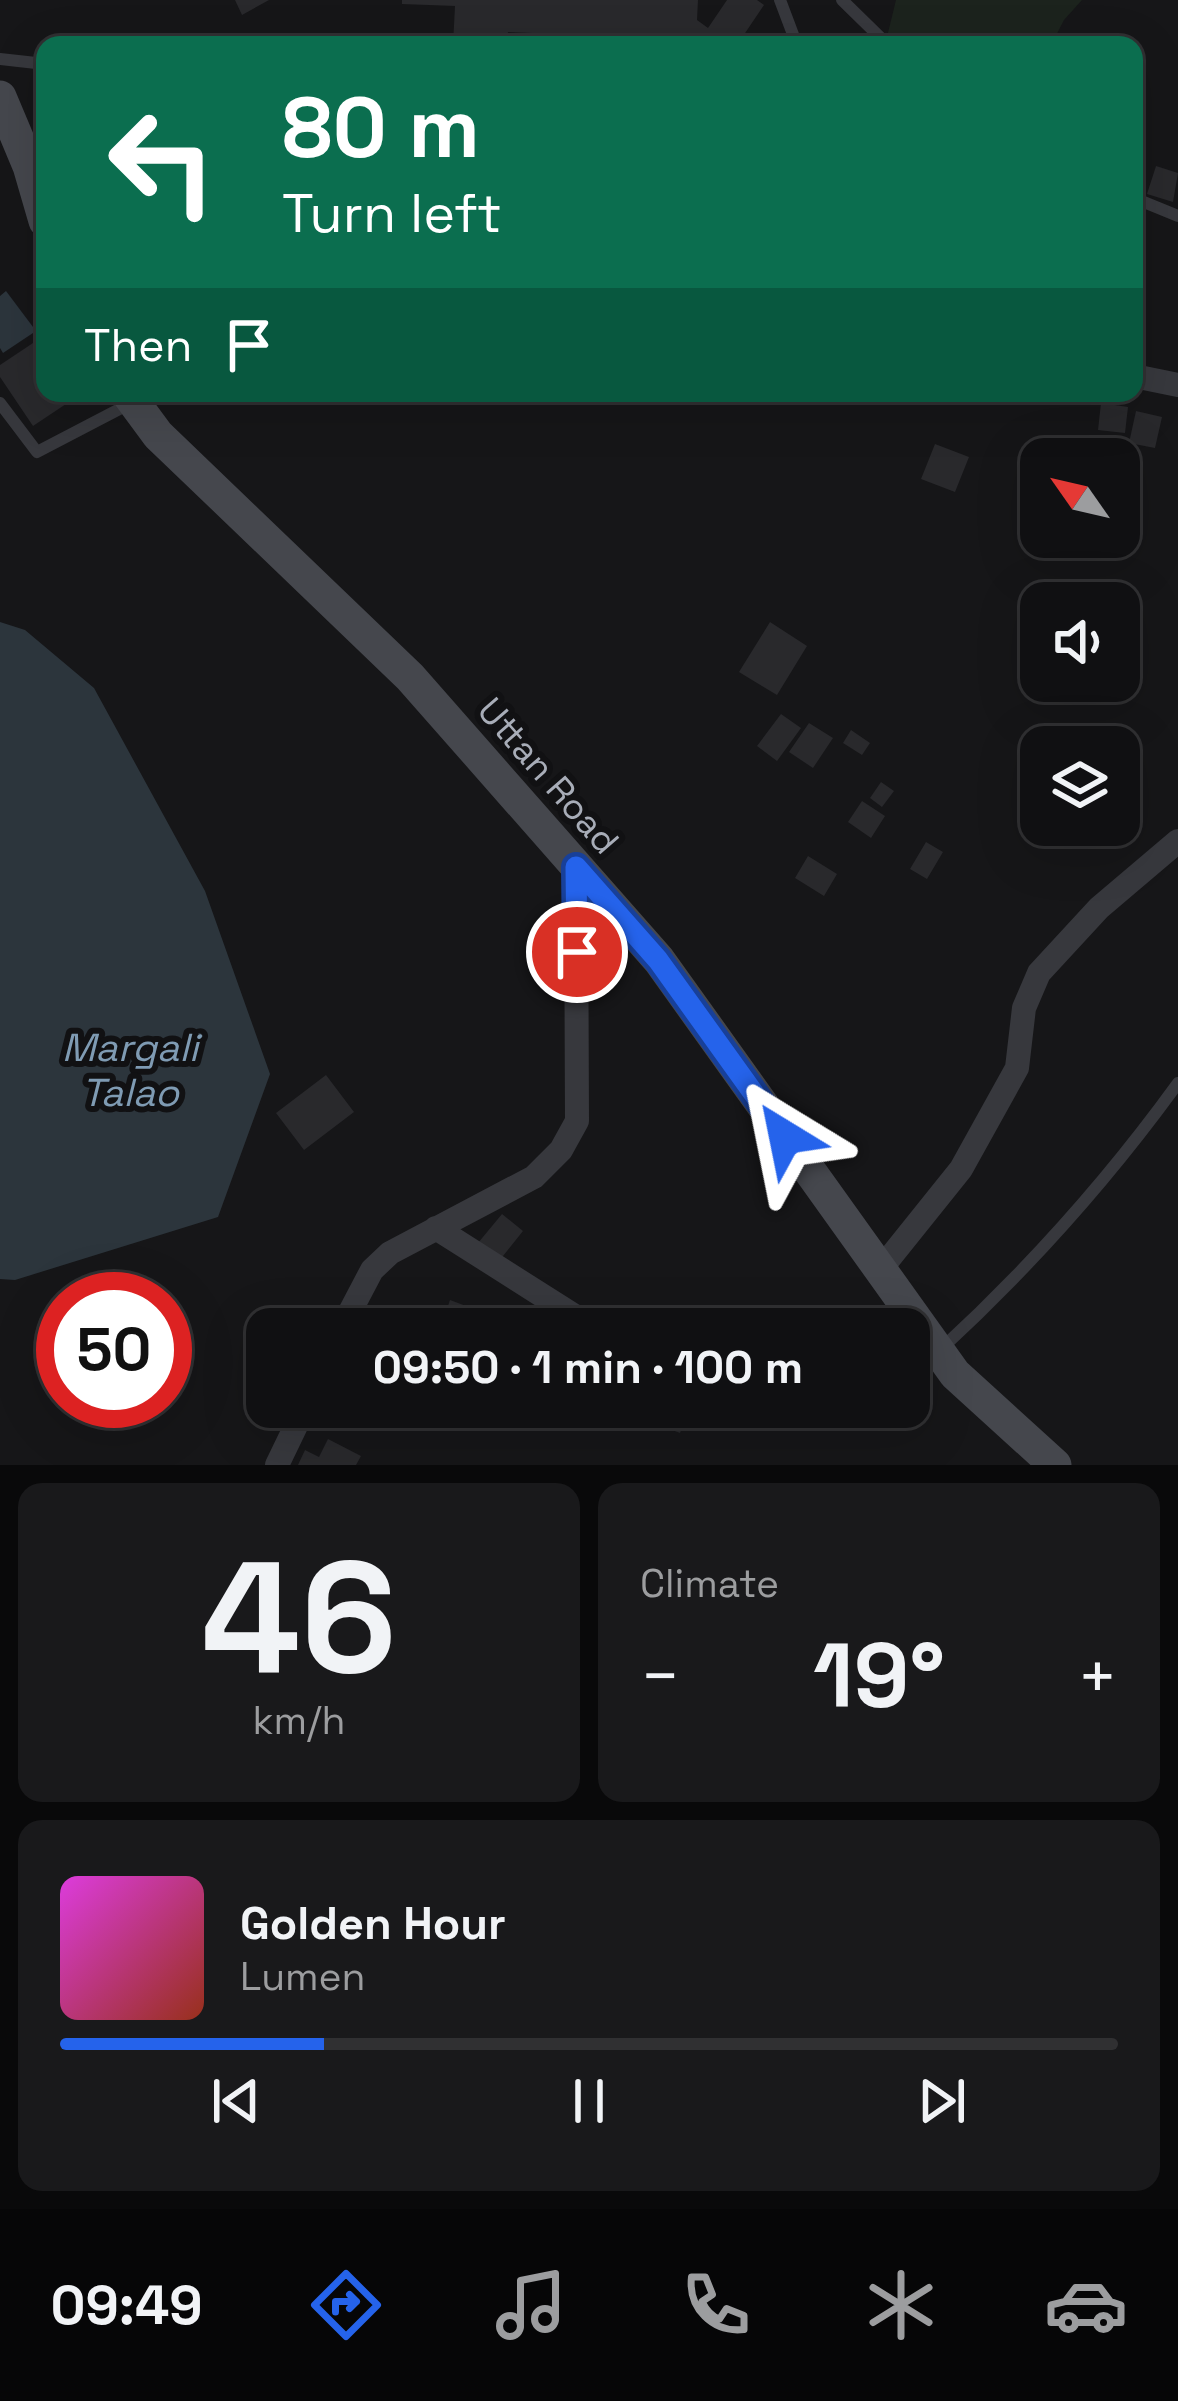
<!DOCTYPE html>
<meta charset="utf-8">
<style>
:root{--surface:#101012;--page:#19191b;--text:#f1f3f6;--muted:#9c9d9f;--line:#303032;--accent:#2563eb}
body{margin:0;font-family:"Space Grotesk",sans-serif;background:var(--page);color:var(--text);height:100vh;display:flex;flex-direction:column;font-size:45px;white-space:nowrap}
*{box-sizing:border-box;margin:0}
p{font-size:39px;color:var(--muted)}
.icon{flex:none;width:66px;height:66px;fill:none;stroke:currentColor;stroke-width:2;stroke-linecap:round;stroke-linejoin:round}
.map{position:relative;height:1465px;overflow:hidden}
.side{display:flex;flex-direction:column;gap:18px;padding:18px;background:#09090a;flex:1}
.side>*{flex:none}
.guide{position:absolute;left:36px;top:36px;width:1107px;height:366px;border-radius:24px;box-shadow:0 12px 48px #0002,0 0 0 3px var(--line);background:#0b6e4f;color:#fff;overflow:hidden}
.needle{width:78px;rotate:304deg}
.controls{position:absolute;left:1020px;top:438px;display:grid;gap:24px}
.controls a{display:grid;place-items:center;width:120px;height:120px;border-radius:24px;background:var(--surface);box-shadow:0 12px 48px #0002,0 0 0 3px var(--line);font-size:60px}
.speed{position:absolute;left:36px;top:1272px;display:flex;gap:24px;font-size:60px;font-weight:700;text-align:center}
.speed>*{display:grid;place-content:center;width:156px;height:156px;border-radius:50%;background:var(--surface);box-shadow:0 12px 48px #0002,0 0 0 3px var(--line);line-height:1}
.speed .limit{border:18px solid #d22;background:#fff;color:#111}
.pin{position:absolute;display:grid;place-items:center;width:102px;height:102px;color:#fff;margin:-51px;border:6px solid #fff;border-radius:50%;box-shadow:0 3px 12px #0007}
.me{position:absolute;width:132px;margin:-66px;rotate:325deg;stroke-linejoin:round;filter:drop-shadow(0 0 9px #0008)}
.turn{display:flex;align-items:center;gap:42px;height:252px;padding:0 48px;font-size:54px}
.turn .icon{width:156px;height:156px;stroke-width:2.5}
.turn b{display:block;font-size:84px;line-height:102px}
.then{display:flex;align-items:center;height:114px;padding:0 48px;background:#0003;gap:24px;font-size:45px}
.big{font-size:90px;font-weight:800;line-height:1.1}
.side .card{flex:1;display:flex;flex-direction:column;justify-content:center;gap:18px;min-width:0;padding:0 42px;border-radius:24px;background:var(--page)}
.side .dial{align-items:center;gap:0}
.dial b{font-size:156px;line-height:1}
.song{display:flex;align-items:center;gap:36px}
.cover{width:144px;height:144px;border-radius:18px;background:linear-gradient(135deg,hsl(300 70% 55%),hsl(10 70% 35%))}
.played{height:12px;border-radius:6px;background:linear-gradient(90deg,var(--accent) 25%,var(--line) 25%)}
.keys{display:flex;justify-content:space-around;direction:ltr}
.heat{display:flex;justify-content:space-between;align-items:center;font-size:66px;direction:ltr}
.side .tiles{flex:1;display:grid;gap:18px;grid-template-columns:1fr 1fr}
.card:last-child{grid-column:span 2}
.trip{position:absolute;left:246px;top:1308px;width:684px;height:120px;border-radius:24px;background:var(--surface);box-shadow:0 12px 48px #0002,0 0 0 3px var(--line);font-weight:800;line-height:120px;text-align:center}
.tabs{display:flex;height:192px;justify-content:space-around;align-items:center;background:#060607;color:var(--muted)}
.tabs .icon{width:84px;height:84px}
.tabs .selected{color:var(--accent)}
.tabs b{font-size:54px;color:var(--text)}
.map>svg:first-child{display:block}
.green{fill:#1c231d}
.water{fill:#2c353c}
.building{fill:#29292c}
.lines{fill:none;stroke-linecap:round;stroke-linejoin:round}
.lane{stroke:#37383d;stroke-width:12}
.street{stroke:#37383d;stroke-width:24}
.secondary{stroke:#45474d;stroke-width:33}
.route-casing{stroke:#184099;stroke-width:30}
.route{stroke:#2563eb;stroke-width:21}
.labels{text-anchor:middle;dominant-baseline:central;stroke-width:12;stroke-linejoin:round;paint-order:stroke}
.street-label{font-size:36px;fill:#a8adb8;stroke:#111113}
.water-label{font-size:39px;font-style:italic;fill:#7f9bb3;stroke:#111113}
</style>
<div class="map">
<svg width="1178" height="1465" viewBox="0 0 1178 1465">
<rect width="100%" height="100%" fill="#161618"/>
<!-- green -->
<path class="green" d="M896 0H1082L1064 20 1051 45H885Z"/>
<!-- water -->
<path class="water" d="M6 291 36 331 3 353 0 348V296Z
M0 622 25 630 94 688 205 891 270 1074 218 1217 15 1280 0 1279Z"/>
<!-- building -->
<path class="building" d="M235 0H269L242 15Z
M402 0H698L697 20 708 28 727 0H757L764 5 737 45H711L697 35 696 40 508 32 507 45H453L455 6 402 4Z
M1156 166 1178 173 1173 202 1147 194Z
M36 341 45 355V393H71L75 398 33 426 0 377V365Z
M1101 403 1128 407 1125 433 1098 430Z
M1136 411 1162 417 1155 448 1129 443Z
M935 444 969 457 955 492 921 479Z
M770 622 807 646 777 695 739 672Z
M781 714 801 728 777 761 757 746Z
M809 723 833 738 813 768 789 752Z
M851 730 870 743 862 755 843 743Z
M881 782 894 791 882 807 870 798Z
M862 801 885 816 871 838 848 822Z
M926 842 943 852 927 879 910 869Z
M808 856 837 874 824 896 795 878Z
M326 1075 354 1112 304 1150 276 1113Z
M502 1214 523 1231 499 1261 478 1243Z
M450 1300 466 1306 460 1324 444 1318Z
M332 1407H379L372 1424Z
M650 1407H690L680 1433 654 1423 657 1414 649 1411Z
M328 1439 361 1456 356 1465H298L305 1450 319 1457Z"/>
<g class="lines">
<!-- lane -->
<path class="lane" d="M780 0 797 45
M842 0 888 45
M0 59 45 64
M1134 198 1178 216
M0 403 37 452 131 403
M940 1350C1029 1268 1107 1181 1178 1083"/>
<!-- street -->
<path class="street" d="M1134 376 1178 385
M436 1228 595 1329
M880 1270 961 1169 1017 1068 1024 1008 1039 973 1099 908 1178 841
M341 1329 372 1270 390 1253 534 1177 561 1150 577 1121 576 867
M818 1407 853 1413 872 1407
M277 1465 305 1407"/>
<!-- secondary -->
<path class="secondary" d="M0 97 29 166 45 221
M127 393 158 435 410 677 659 960 955 1374 1055 1465"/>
</g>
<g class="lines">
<!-- route casing -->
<g class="route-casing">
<path id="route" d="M577 952 576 867 658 960 785 1137"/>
</g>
<!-- route -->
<use href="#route" class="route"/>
</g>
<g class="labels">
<!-- street labels -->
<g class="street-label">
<text transform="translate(548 776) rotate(49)">Uttan Road</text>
</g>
<!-- water labels -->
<g class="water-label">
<text x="130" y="1047">Margali<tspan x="130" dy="45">Talao</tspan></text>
</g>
</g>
</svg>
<div class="controls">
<a><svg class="needle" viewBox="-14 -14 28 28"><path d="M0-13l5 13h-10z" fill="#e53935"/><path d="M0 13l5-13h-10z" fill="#9c9d9f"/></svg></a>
<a><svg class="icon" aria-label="sound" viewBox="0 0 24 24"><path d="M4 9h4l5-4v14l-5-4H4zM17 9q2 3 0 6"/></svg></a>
<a><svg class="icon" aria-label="layers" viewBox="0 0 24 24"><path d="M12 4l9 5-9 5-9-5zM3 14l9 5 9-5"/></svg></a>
</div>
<div class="speed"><div class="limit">50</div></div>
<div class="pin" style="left:577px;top:952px;background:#d93025"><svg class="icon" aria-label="arrive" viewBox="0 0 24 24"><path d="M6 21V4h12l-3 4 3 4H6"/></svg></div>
<svg class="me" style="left:785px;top:1137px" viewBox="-20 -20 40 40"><path d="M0-17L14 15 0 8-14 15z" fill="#2563eb" stroke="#fff" stroke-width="4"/></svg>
<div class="trip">09:50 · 1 min · 100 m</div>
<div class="guide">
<div class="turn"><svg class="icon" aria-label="left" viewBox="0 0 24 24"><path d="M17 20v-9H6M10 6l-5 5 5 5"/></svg><div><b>80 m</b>Turn left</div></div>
<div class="then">Then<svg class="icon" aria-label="arrive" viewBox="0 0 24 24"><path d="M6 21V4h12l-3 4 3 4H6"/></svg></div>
</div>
</div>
<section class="side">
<div class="tiles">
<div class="card dial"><b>46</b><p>km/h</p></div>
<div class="card"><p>Climate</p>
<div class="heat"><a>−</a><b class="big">19°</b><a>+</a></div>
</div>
<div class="card">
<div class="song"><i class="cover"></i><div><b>Golden Hour</b><p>Lumen</p></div></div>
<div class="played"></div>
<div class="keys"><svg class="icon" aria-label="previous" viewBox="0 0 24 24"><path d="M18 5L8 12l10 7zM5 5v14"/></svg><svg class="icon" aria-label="pause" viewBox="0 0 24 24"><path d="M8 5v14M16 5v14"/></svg><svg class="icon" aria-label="next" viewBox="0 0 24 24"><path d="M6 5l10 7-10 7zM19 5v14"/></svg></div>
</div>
</div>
</section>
<nav class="tabs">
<b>09:49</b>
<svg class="icon selected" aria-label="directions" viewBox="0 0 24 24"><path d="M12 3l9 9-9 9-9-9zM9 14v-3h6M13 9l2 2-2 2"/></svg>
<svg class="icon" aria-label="music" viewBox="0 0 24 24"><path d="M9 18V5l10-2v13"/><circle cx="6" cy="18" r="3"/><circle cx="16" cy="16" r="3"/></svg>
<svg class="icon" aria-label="phone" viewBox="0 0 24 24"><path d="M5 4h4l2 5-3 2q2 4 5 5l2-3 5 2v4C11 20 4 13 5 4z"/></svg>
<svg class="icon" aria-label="climate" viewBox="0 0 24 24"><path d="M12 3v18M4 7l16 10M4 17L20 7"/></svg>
<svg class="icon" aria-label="car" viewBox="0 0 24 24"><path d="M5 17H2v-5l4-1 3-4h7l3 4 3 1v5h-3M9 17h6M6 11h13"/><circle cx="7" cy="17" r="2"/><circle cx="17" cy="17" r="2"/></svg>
</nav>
